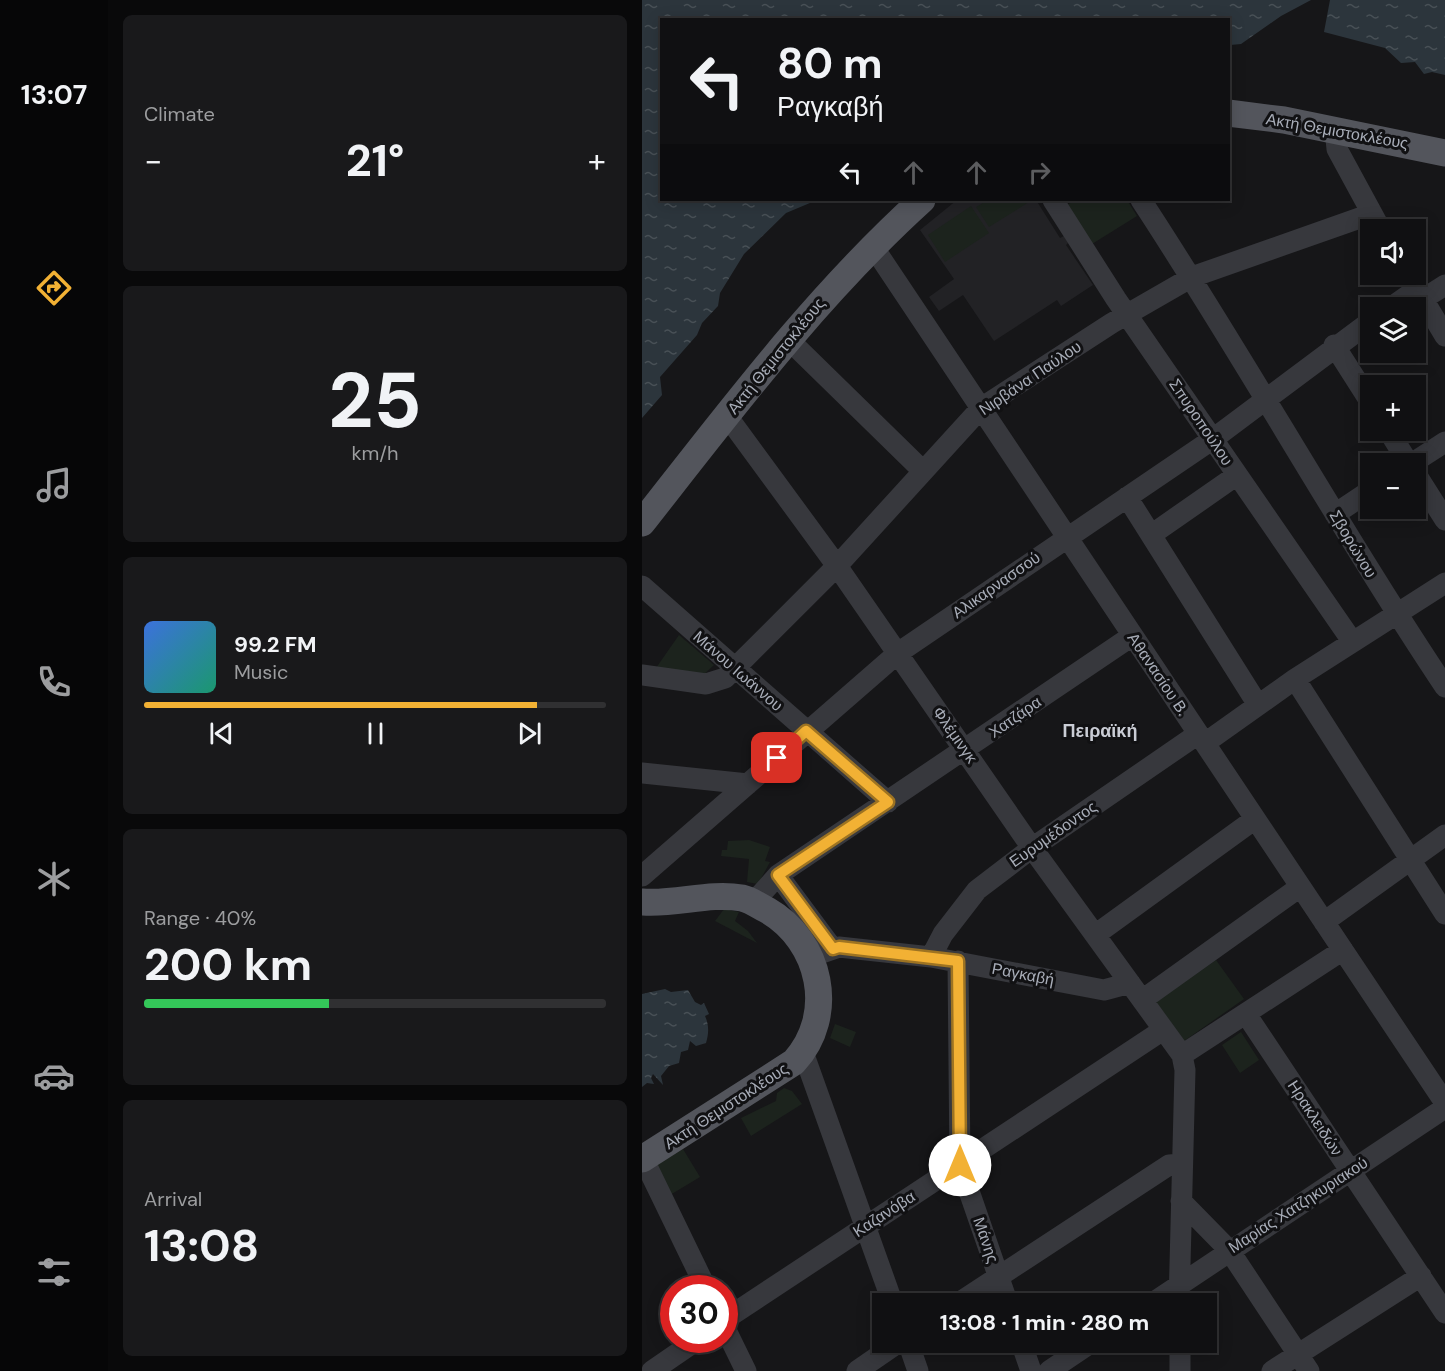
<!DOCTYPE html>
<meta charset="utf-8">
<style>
:root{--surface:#101012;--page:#19191b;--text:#f1f3f6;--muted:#9c9d9f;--line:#303032;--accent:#f2b134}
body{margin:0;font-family:"DM Sans",sans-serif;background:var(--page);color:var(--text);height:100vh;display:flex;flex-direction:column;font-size:22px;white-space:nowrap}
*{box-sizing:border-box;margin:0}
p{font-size:20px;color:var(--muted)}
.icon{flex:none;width:33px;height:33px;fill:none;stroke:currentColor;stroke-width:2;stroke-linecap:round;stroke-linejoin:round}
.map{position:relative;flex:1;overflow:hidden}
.details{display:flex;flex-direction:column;gap:15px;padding:15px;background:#09090a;width:534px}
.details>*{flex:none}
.banner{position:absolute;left:18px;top:18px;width:570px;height:183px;border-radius:0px;box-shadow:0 3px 15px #0003,0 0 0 2px var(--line);background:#101012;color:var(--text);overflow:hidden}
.controls{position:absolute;left:718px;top:219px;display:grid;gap:12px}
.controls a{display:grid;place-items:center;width:66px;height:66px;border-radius:0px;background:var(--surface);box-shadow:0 3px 15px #0003,0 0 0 2px var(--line);font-size:30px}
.speed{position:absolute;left:18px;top:1275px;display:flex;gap:12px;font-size:30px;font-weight:700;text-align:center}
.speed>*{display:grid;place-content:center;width:78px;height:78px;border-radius:50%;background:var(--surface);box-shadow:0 3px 15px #0003,0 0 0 2px var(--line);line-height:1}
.speed .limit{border:9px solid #d22;background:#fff;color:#111}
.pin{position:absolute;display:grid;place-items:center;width:51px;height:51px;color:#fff;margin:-26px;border-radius:12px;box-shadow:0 3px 9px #0006}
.me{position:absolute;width:66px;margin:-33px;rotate:0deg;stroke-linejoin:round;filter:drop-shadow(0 0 4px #0008)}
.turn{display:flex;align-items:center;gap:21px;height:126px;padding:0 18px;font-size:27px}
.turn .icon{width:78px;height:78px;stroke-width:2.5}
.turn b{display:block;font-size:42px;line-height:51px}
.lanes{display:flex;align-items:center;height:57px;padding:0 18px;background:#0003;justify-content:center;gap:30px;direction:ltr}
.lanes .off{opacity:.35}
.big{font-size:45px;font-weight:700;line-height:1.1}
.details .widget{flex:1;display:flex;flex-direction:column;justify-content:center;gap:9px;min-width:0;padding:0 21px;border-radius:9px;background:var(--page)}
.details .dial{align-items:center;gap:0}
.dial b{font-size:78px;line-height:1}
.song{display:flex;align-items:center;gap:18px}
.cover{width:72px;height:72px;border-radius:9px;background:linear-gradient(135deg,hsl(220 70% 55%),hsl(160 70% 35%))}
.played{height:6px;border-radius:3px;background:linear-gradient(90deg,var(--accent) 85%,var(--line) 85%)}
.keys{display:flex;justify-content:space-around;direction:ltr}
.heat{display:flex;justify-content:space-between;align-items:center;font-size:33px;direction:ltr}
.charge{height:9px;border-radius:4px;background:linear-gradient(90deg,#34c759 40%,var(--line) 0)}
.trip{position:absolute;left:230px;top:1293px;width:345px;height:60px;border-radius:0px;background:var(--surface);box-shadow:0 3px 15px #0003,0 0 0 2px var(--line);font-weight:700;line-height:60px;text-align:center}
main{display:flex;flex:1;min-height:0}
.dock{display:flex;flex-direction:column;width:108px;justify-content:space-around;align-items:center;background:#060607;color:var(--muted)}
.dock .icon{width:42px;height:42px}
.dock .active{color:var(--accent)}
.dock b{font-size:27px;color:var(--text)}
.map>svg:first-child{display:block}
.built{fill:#222225}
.green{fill:#1c231d}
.water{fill:url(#water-ripples)}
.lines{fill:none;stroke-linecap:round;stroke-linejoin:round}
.minor{stroke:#37383d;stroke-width:21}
.major{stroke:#53555c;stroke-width:27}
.route-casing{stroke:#9d7322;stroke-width:15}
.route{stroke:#f2b134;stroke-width:10}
.labels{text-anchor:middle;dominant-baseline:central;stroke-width:6;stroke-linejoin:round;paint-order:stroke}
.street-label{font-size:16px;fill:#a8adb8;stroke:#111113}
.neighbourhood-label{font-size:18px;font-weight:bold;fill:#c9ccd4;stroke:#111113}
</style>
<main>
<nav class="dock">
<b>13:07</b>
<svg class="icon active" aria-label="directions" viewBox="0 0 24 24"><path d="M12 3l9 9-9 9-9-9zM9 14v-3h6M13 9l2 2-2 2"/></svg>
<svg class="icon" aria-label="music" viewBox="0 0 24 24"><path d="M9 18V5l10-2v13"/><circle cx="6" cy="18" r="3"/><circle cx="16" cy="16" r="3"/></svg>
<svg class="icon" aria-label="phone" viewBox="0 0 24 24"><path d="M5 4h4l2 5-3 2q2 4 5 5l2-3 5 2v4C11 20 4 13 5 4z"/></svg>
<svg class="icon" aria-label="climate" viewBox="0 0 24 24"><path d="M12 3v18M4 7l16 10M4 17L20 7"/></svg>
<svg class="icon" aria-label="car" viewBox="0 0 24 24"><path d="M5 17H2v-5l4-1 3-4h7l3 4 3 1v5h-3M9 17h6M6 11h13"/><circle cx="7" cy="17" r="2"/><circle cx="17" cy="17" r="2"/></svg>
<svg class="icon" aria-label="filters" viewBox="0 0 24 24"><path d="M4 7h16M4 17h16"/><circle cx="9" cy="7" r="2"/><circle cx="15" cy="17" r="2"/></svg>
</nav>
<section class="details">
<div class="widget"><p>Climate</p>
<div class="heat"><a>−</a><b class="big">21°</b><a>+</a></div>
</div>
<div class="widget dial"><b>25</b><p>km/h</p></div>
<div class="widget">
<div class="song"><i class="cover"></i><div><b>99.2 FM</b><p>Music</p></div></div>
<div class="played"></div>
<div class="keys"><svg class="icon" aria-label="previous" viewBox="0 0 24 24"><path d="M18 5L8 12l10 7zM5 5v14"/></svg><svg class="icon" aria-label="pause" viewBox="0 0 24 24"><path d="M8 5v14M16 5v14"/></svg><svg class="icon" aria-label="next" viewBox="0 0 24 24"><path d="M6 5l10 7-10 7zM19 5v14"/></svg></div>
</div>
<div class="widget"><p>Range · 40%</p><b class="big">200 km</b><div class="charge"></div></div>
<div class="widget"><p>Arrival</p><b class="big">13:08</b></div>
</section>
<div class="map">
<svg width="803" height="1371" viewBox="0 0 803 1371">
<defs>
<pattern id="water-ripples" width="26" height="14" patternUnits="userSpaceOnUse" patternTransform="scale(1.5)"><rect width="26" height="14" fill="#2c353c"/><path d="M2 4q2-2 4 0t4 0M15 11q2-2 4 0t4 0" fill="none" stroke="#485056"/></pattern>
</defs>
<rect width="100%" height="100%" fill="#161618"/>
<!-- built -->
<path class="built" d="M315 200H394L418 238 422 236 426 243 424 245 451 285 419 306 415 300 352 341 321 295 297 311 287 297 312 279 278 230Z"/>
<!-- green -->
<path class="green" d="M346 200H385L387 202 347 227 334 207Z
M433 200H485L495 216 450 244 425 205Z
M329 206 347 233 303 262 286 235Z
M37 635 72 665 58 678 14 668Z
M107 840 128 847 123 861 128 862 116 884 105 882 107 859 79 856 80 850H85L86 841Z
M82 909 97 912 93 921 106 931 115 943 73 921Z
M574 960 602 999 542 1041 514 1002Z
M193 1024 214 1032 208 1047 188 1038Z
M599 1032 617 1060 598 1073 580 1045Z
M142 1088 150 1091 160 1104 109 1136 99 1118 134 1101 135 1093Z
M41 1149 58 1177 28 1195 15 1165Z"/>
<!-- water -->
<path class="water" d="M0 0H669L639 16 599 44 588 45 586 20H20V200H175L144 213 102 254 78 293 76 306 60 323 55 335 18 377 20 395 0 418Z
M688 0H803V75L790 72 782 74 773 62 759 63 743 48 682 32Z
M23 989 29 992 46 990 53 1002 59 1005 62 1003 67 1014 63 1016C67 1025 67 1033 64 1043L54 1046 48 1041 46 1050 39 1052 37 1063 27 1066 19 1076 21 1085 11 1074 9 1078 12 1084 5 1083 0 1087V994Z"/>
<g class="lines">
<!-- minor -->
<path class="minor" d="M693 129 695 149 739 230
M411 200 474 299 710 641
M499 200C604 360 697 528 803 687
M230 245 803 1103
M766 274 803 336
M781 299 803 285
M748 308 775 289
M146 339 281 471
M692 345 729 403
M85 416 195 566 390 848 540 1055 543 1070 537 1304
M746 430 767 464
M769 464 803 442
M774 474 803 520
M485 497 616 705
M693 514 729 490
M509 535 595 475
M0 586 246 802
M0 675 64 684 83 678 195 566 339 408 470 323 550 277 729 214
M653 679 803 914
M563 743 653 679 803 583
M0 773 106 784
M136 875 191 949
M0 876 256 653 571 439 729 321
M111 903 136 875 490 636
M682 922 803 835
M453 935 613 819
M168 957 197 947 289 957 462 990 488 983
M289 957 301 934 335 890 390 848 556 734
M316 961 318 1165 366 1304
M500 1000 658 887
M604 1014 803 1313
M161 1052 251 1304
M540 1055 701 950
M1 1158 64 1288
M539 1201 587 1250 667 1371
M315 1304 527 1165 540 1164
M509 1304 803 1108
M82 1320 521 1030
M82 1326 104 1371
M266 1342 276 1371
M379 1342 389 1371
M538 1342V1371
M10 1371 55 1340
M215 1371 257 1342
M407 1371 450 1342
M630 1371 779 1276"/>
<!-- major -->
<path class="major" d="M586 113 642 120 803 153
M0 523C88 411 174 296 280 200
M0 902C33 905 67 892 100 898 109 900 117 906 125 910 179 941 195 1015 152 1062L0 1159"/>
</g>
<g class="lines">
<!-- route casing -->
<g class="route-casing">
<path id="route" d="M135 758 164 731 246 802 136 875 191 949 197 947 316 961 318 1165"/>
</g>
<!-- route -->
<use href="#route" class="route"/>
</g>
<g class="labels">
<!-- street labels -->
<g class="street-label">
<text transform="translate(695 131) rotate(10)">Ακτή Θεμιστοκλέους</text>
<text transform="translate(134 356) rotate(-51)">Ακτή Θεμιστοκλέους</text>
<text transform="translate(388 378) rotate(-34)">Νιρβάνα Παύλου</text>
<text transform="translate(559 422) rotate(56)">Σπυροπούλου</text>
<text transform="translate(711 544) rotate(59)">Σβορώνου</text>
<text transform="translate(354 585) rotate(-35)">Αλικαρνασσού</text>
<text transform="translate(96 671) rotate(41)">Μάνου Ιωάννου</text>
<text transform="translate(516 674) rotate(56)">Αθανασίου Β.</text>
<text transform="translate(373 717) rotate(-35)">Χατζάρα</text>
<text transform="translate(313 735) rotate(55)">Φλέμινγκ</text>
<text transform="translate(411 834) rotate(-35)">Ευρυμέδοντος</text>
<text transform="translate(381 974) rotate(11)">Ραγκαβή</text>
<text transform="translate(84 1106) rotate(-33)">Ακτή Θεμιστοκλέους</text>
<text transform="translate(673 1118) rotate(57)">Ηρακλειδών</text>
<text transform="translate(656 1205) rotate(-33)">Μαρίας Χατζηκυριακού</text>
<text transform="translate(242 1214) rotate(-33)">Καζανόβα</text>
<text transform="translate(344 1240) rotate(71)">Μάνης</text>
</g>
<!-- neighbourhood labels -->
<g class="neighbourhood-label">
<text x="458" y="731">Πειραϊκή</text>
</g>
</g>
</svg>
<div class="controls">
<a><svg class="icon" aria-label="sound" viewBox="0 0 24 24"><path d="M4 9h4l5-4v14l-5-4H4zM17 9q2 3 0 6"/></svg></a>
<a><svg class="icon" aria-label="layers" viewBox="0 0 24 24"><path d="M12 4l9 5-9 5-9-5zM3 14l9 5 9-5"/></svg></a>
<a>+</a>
<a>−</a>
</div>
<div class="speed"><div class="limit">30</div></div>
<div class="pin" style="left:135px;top:758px;background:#d93025"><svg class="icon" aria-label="arrive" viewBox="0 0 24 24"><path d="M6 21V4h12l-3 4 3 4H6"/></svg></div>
<svg class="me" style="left:318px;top:1165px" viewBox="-20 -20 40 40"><circle r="19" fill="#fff"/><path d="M0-13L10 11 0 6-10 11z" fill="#f2b134"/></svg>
<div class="trip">13:08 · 1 min · 280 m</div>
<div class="banner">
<div class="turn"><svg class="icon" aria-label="left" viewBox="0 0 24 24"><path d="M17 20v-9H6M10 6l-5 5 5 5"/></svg><div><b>80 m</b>Ραγκαβή</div></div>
<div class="lanes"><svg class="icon" aria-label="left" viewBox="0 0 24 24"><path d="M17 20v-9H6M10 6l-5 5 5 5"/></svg><svg class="icon off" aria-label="ahead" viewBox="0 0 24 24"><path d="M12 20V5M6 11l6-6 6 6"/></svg><svg class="icon off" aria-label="ahead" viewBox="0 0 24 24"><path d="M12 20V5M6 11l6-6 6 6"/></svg><svg class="icon off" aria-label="right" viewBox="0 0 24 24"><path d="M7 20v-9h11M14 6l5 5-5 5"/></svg></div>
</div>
</div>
</main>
